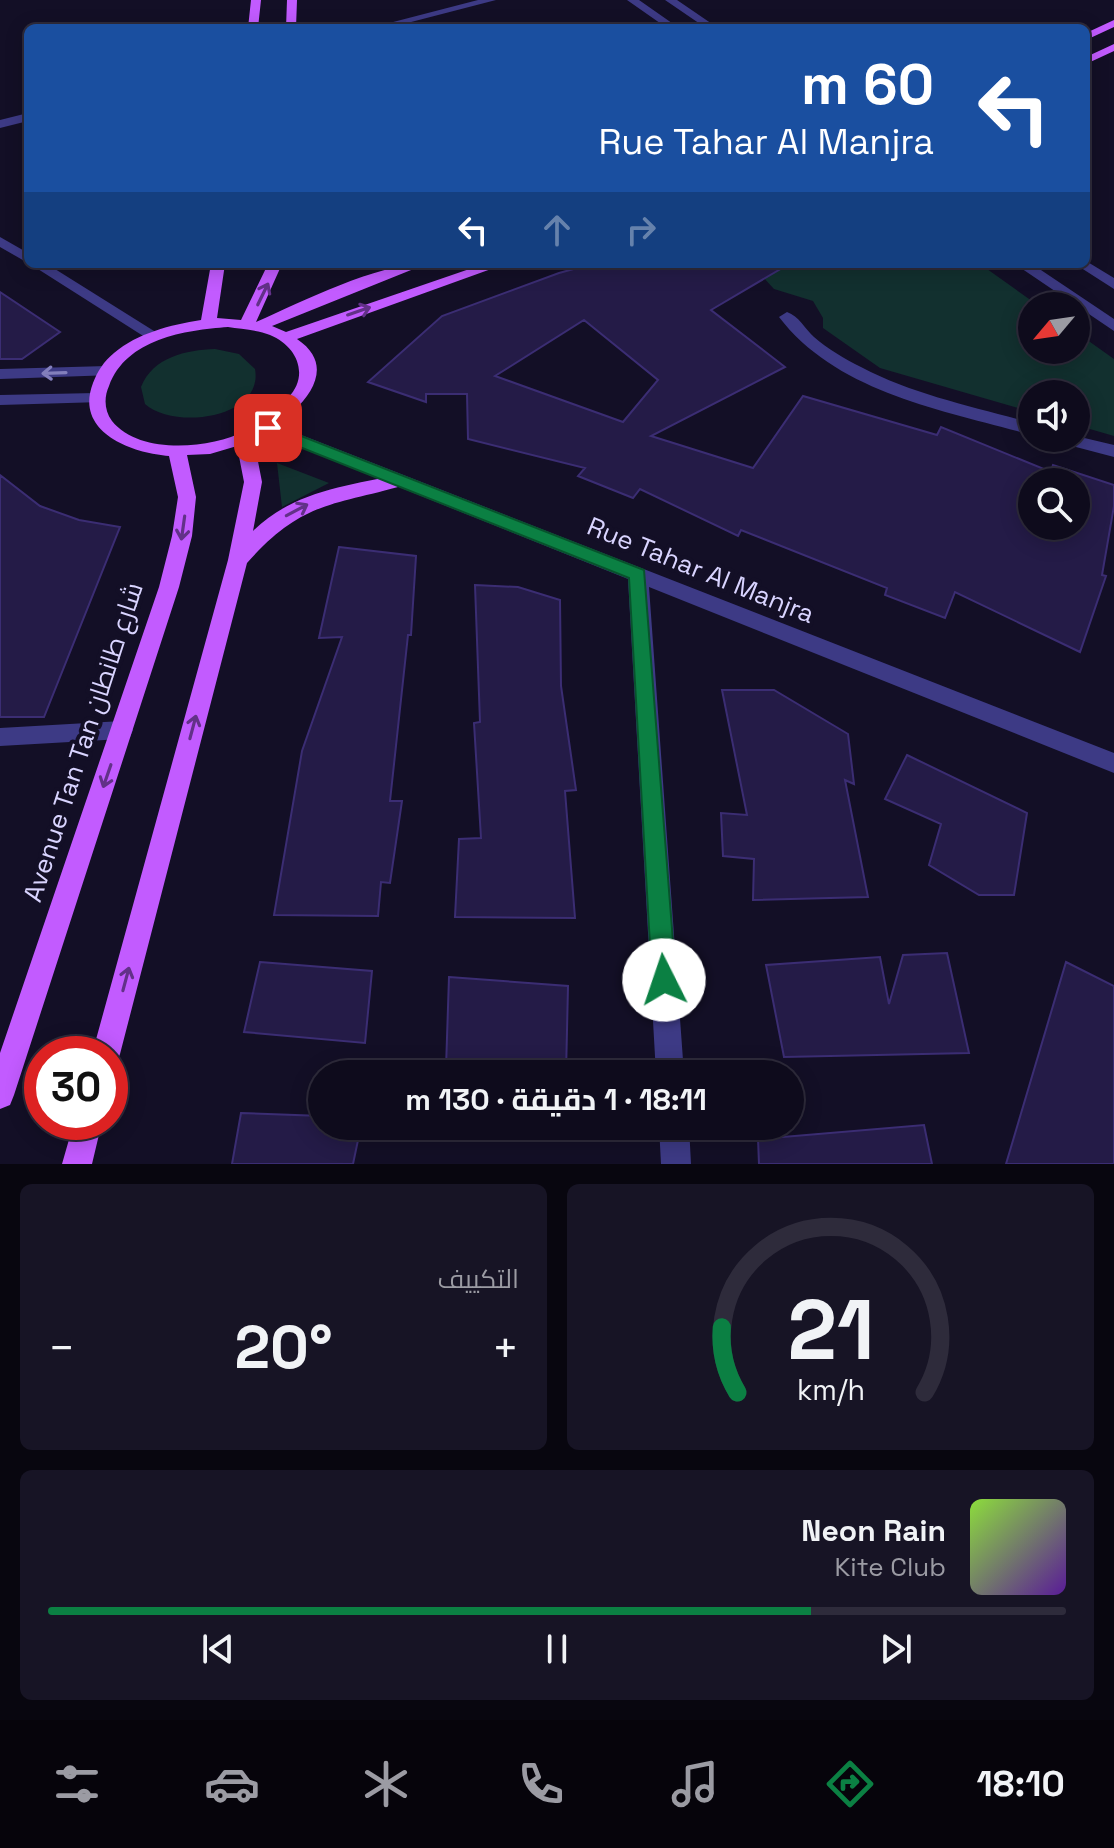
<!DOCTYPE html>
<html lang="ar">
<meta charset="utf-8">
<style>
:root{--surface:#0e0b1c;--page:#171425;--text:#f1f3f6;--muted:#9b9ba3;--line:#2e2b3b;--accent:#0b8043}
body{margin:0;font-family:"Space Grotesk",Cairo,sans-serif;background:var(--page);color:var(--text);direction:rtl;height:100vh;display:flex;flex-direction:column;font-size:30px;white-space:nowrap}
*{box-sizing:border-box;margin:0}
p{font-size:26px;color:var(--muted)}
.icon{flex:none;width:44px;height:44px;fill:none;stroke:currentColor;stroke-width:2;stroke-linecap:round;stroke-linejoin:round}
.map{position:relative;height:1164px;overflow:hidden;direction:ltr}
.drawer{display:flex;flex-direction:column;gap:20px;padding:20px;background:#08060f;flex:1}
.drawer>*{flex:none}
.guide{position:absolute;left:24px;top:24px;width:1066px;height:244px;border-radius:12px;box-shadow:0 4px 20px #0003,0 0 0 2px var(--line);direction:rtl;background:#1a4fa0;color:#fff;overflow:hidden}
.needle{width:52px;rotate:241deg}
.fabs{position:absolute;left:1018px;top:292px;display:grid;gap:16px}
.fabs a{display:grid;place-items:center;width:72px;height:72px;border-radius:50%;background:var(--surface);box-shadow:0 4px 20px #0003,0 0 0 2px var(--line);font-size:40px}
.speed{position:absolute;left:24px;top:1036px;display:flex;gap:16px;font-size:40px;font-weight:700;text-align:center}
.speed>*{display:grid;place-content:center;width:104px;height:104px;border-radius:50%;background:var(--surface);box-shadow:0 4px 20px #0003,0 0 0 2px var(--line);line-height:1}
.speed .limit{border:12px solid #d22;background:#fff;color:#111}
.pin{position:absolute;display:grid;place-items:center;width:68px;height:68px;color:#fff;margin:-34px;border-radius:16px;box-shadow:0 4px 12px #0006}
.me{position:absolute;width:88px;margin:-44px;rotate:356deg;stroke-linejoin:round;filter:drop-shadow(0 0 6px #0008)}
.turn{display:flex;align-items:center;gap:28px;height:168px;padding:0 24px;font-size:36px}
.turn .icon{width:104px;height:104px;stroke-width:2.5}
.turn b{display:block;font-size:56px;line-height:68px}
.lanes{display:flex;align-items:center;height:76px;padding:0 24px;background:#0003;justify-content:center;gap:40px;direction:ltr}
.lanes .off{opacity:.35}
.big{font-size:60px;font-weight:700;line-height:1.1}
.drawer .widget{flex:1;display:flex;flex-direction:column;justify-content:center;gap:12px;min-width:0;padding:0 28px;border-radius:12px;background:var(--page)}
.drawer .dial{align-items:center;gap:0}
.dial svg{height:208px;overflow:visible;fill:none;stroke:var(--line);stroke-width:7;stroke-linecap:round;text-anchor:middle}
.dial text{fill:var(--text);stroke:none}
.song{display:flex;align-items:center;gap:24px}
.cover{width:96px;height:96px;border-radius:12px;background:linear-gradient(135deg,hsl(90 70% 55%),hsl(270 70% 35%))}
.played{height:8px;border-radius:4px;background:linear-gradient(90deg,var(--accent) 75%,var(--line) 75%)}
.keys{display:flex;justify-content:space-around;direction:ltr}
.heat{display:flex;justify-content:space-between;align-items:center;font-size:44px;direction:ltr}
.drawer .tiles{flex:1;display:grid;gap:20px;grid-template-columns:1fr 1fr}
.widget:last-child{grid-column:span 2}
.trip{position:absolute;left:308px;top:1060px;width:496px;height:80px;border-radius:40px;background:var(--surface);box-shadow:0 4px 20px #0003,0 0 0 2px var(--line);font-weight:700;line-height:80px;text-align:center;direction:rtl}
.dock{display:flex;height:128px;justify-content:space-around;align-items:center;background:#06040b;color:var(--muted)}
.dock .icon{width:56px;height:56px}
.dock .active{color:var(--accent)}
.dock b{font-size:36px;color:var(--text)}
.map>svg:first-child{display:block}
.green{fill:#12302f}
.building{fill:#241b47;stroke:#3b2d73;stroke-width:2;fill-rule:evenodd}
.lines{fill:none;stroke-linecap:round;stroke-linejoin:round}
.minor{fill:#3d3a85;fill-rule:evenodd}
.major{fill:#c25bff;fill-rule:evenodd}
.oneway{stroke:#623188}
.oneway2{stroke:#837fbc}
.route{fill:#0b8043;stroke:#07532c;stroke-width:2}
.labels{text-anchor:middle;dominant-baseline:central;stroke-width:8;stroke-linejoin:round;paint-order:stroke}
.street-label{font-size:26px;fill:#d9d4ff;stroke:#130f26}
</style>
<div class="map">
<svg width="1114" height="1164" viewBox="0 0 1114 1164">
<rect width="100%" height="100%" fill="#130f26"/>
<!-- green -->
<path class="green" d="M751 264H980L1039 306H1032V350H1076V332L1114 359V436L1076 425V394H1032V412L880 368 823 328V318L813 301 774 289Z
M215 349 239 354 255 369C264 419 174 430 145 404L141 387C153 357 186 350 215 349Z
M277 463 329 483 282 507Z"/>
<!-- building -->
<path class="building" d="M592 264H789L711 310 785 367 651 436 753 468 803 396 937 435 941 427 1051 472 1053 465 1114 485V506L1102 575 1106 576 1080 652 955 592 945 618 885 595 887 588 741 530 738 536 640 489 633 498 578 476 585 468 468 439 467 394H426V402L368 382 442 316 559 273ZM584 320 658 380 623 422 495 376ZM1032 482H1076V526H1032Z
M0 292 60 332 22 359H0Z
M0 475 40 506 79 520 120 527 44 717H0Z
M339 547 416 556 411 635H408L390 801H402L390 883 381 882 378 916 274 915 302 751 342 637 319 638Z
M475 585 518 587 560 600 561 686 576 790 565 791 575 918 455 917 459 839 481 838 474 723 480 722Z
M722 690H774L848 734 854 784 845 780 868 897 753 900 754 859 723 856 721 813 747 815Z
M907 755 1027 813 1014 895H979L929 865 941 824 885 799Z
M947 953 969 1053 784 1057 766 965 880 957 889 1004 903 955Z
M260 962 372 971 365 1043 244 1032Z
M1066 962 1114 986V1164H1006Z
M449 977 568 986 566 1074H506L446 1068Z
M241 1113 322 1116V1126H361L353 1164H232Z
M924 1125 932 1164H759L758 1139Z"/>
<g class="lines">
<!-- minor -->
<path class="minor" d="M478 0H496L388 28H370Z
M627 0H639L679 28H667Z
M665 0H677L718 28H706Z
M28 113V121L0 128V120Z
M0 237 28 253V263L0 247Z
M1086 261 1114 278V289L1075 264H1086Z
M30 264H47L162 336 160 339H148Z
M1015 264H1032L1114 319V331Z
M787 312C799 316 805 329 814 337 828 349 845 359 861 367 914 395 975 407 1032 423V435C945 411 837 393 779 317Z
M107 366 113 367 115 371 113 375 0 379V369Z
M96 393 104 398 102 402 0 405V395Z
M268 422 1114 753V773L649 587 684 1074H656L628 579 262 432 259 428Z
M1076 436 1114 445V457L1057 442 1054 438H1076Z
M122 721 130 723 133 730 130 737 122 739 0 746V728Z
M659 1126H689L691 1164H661Z"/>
<!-- major -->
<path class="major" d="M251 0H261L258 28H248Z
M287 0H297L296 28H286Z
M1114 20V27L1086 40V33Z
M1114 44V51L1086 64V57Z
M211 264H225L217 318 241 320 268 264H282L256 322C304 301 375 264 426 264L272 326 286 332 484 264H505L297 339C349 374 286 422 254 441L262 482 253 531C292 492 348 485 399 475L408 481 405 485C332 506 302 501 247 563L120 1054 116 1064 110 1066V1054H92L228 560 244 482 237 446 210 454 187 455 196 497 192 536 179 587 14 1095 10 1105 0 1109V1053L159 587 172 536 178 497 169 456C131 453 74 432 93 383 97 372 104 361 114 353 138 333 170 325 201 320ZM228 327C241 329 258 330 270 335 297 346 310 375 288 398 275 412 262 422 245 431 210 449 139 455 112 421 104 410 104 397 109 386 126 339 185 330 228 327Z
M74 1122H102L92 1164H62Z"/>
</g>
<!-- one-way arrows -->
<defs><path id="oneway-shaft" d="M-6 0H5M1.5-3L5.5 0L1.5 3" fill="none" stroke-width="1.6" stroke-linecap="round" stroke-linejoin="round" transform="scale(2)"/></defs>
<g class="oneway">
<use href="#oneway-shaft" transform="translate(263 294) rotate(-64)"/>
<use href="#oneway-shaft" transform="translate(359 311) rotate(-19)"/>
<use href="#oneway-shaft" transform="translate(297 510) rotate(-28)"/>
<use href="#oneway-shaft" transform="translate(183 528) rotate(98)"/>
<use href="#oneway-shaft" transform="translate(193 727) rotate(-75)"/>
<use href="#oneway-shaft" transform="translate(107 776) rotate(109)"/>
<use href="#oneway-shaft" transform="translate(126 979) rotate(-75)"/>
</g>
<use class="oneway2" href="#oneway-shaft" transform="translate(54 373) rotate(178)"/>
<!-- route -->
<path class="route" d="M268 423 644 570 676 980 673 989 664 992 655 989 652 980 629 578 262 432V425Z"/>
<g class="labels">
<!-- street labels -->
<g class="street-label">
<text transform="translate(701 570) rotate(22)">Rue Tahar Al Manjra</text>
<text transform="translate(83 742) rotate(-72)">Avenue Tan Tan شارع طانطان</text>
</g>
</g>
</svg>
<div class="fabs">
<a><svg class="needle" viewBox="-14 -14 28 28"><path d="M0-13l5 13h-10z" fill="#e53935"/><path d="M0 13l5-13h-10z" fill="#9b9ba3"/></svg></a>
<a><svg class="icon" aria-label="sound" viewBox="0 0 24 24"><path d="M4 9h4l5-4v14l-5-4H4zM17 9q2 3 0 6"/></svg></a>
<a><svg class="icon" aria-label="search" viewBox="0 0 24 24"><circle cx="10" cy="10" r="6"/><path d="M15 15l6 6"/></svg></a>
</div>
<div class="speed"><div class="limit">30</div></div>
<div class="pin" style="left:268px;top:428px;background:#d93025"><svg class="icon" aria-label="arrive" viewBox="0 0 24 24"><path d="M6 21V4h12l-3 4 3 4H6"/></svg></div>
<svg class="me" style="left:664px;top:980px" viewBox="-20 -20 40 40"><circle r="19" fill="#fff"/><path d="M0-13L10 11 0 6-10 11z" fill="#0b8043"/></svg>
<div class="trip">18:11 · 1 دقيقة · 130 m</div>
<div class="guide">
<div class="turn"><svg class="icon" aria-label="left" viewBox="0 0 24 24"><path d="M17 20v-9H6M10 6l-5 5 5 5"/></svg><div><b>60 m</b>Rue Tahar Al Manjra</div></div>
<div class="lanes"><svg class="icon" aria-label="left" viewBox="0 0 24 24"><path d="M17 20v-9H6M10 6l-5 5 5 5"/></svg><svg class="icon off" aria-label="ahead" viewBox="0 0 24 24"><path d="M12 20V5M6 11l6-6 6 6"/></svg><svg class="icon off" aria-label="right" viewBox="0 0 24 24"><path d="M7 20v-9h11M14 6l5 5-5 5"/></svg></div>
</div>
</div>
<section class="drawer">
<div class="tiles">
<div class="widget dial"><svg viewBox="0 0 100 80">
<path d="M14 69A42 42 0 1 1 86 69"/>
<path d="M14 69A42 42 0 0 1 8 44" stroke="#0b8043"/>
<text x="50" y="56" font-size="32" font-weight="700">21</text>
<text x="50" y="72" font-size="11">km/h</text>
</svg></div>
<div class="widget"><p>التكييف</p>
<div class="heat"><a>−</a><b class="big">20°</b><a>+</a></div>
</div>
<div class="widget">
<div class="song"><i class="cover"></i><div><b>Neon Rain</b><p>Kite Club</p></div></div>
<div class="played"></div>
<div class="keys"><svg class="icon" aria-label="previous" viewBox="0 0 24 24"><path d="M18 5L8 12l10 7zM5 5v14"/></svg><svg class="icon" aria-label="pause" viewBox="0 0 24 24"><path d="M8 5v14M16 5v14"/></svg><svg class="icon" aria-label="next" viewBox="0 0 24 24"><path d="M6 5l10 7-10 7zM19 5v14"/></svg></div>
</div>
</div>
</section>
<nav class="dock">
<b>18:10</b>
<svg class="icon active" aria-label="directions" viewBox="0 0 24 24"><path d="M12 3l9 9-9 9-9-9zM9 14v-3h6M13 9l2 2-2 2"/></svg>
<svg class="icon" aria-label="music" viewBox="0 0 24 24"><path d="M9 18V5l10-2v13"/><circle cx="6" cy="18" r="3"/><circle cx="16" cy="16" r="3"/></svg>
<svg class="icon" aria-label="phone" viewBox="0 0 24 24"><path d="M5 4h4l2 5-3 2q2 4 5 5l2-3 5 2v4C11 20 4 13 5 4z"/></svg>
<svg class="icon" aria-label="climate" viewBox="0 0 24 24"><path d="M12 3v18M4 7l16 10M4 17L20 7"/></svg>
<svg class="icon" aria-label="car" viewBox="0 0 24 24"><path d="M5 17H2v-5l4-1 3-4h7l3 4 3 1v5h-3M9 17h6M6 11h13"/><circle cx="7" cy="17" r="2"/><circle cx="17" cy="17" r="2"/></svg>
<svg class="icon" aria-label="filters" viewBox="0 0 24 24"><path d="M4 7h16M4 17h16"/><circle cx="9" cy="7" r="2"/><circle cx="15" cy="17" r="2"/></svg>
</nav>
